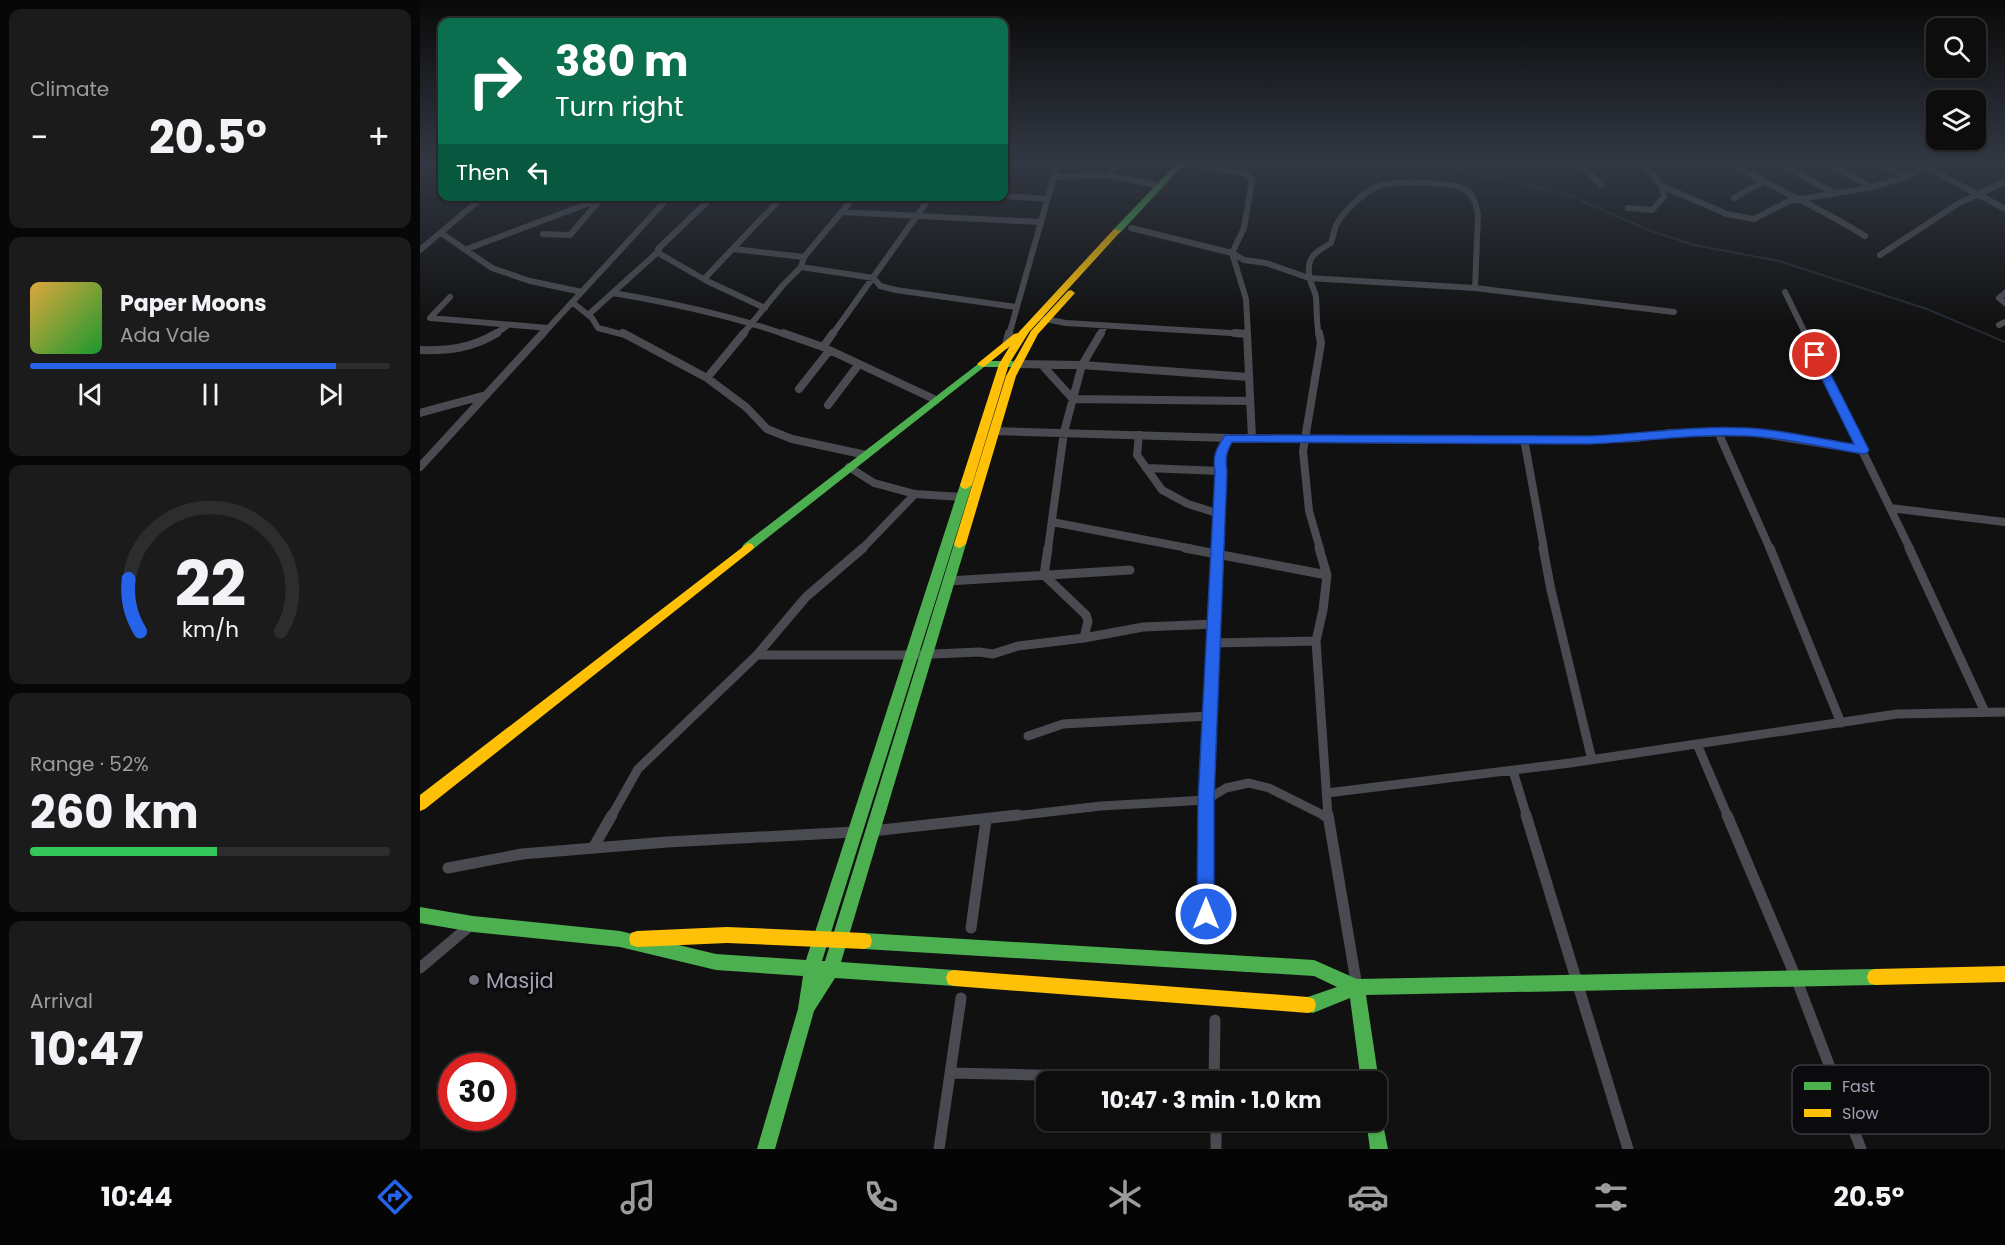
<!DOCTYPE html>
<meta charset="utf-8">
<style>
:root{--surface:#0d0d0d;--page:#1b1b1b;--text:#f1f3f6;--muted:#9a9c9d;--line:#2d2d2e;--accent:#2563eb}
body{margin:0;font-family:Poppins,sans-serif;background:var(--page);color:var(--text);height:100vh;display:flex;flex-direction:column;font-size:22px;white-space:nowrap}
*{box-sizing:border-box;margin:0}
p{font-size:20px;color:var(--muted)}
.icon{flex:none;width:33px;height:33px;fill:none;stroke:currentColor;stroke-width:2;stroke-linecap:round;stroke-linejoin:round}
.map{position:relative;flex:1;overflow:hidden}
.sheet{display:flex;flex-direction:column;gap:9px;padding:9px;background:#070707;width:420px}
.sheet>*{flex:none}
.guide{position:absolute;left:18px;top:18px;width:570px;height:183px;border-radius:12px;box-shadow:0 2px 4px #0004,0 0 0 2px var(--line);background:#0b6e4f;color:#fff;overflow:hidden}
.fabs{position:absolute;left:1506px;top:18px;display:grid;gap:12px}
.fabs a{display:grid;place-items:center;width:60px;height:60px;border-radius:12px;background:var(--surface);box-shadow:0 2px 4px #0004,0 0 0 2px var(--line);font-size:30px}
.speed{position:absolute;left:18px;top:1053px;display:flex;gap:12px;font-size:30px;font-weight:700;text-align:center}
.speed>*{display:grid;place-content:center;width:78px;height:78px;border-radius:50%;background:var(--surface);box-shadow:0 2px 4px #0004,0 0 0 2px var(--line);line-height:1}
.speed .limit{border:9px solid #d22;background:#fff;color:#111}
.pin{position:absolute;display:grid;place-items:center;width:51px;height:51px;color:#fff;margin:-26px;border:3px solid #fff;border-radius:50%;box-shadow:0 2px 6px #0007}
.me{position:absolute;width:66px;margin:-33px;rotate:0deg;stroke-linejoin:round;filter:drop-shadow(0 0 4px #0008)}
.turn{display:flex;align-items:center;gap:21px;height:126px;padding:0 18px;font-size:27px}
.turn .icon{width:78px;height:78px;stroke-width:2.5}
.turn b{display:block;font-size:42px;line-height:51px}
.then{display:flex;align-items:center;height:57px;padding:0 18px;background:#0003;gap:12px;font-size:22px}
.big{font-size:45px;font-weight:700;line-height:1.1}
.sheet .card{flex:1;display:flex;flex-direction:column;justify-content:center;gap:9px;min-width:0;padding:0 21px;border-radius:12px;background:var(--page)}
.sheet .dial{align-items:center;gap:0}
.dial svg{height:156px;overflow:visible;fill:none;stroke:var(--line);stroke-width:7;stroke-linecap:round;text-anchor:middle}
.dial text{fill:var(--text);stroke:none}
.song{display:flex;align-items:center;gap:18px}
.cover{width:72px;height:72px;border-radius:9px;background:linear-gradient(135deg,hsl(40 70% 55%),hsl(130 70% 35%))}
.played{height:6px;border-radius:3px;background:linear-gradient(90deg,var(--accent) 85%,var(--line) 85%)}
.keys{display:flex;justify-content:space-around;direction:ltr}
.heat{display:flex;justify-content:space-between;align-items:center;font-size:33px;direction:ltr}
.charge{height:9px;border-radius:4px;background:linear-gradient(90deg,#34c759 52%,var(--line) 0)}
.trip{position:absolute;left:616px;top:1071px;width:351px;height:60px;border-radius:12px;background:var(--surface);box-shadow:0 2px 4px #0004,0 0 0 2px var(--line);font-weight:700;line-height:60px;text-align:center}
.tab-bar{display:flex;height:96px;justify-content:space-around;align-items:center;background:#050505;color:var(--muted)}
.tab-bar .icon{width:42px;height:42px}
.tab-bar .current{color:var(--accent)}
.tab-bar b{font-size:27px;color:var(--text)}
main{display:flex;flex:1;min-height:0}
.map>svg:first-child{display:block}
.lines{fill:none;stroke-linecap:round;stroke-linejoin:round}
.stream{stroke:#242a33;stroke-width:2}
.street-far3{stroke:#4a4b51;stroke-width:6}
.street-far2{stroke:#4a4b51;stroke-width:8}
.street-far1{stroke:#4a4b51;stroke-width:9}
.street{stroke:#4a4b51;stroke-width:11}
.fast{fill:#4caf50;fill-rule:evenodd}
.slow{fill:#ffc107;fill-rule:evenodd}
.route{fill:#2563eb;stroke:#184099;stroke-width:1.5}
.poi-dot{fill:#6e6f7b;stroke:#0b0b0d;stroke-width:2}
.labels{text-anchor:middle;dominant-baseline:central;stroke-width:6;stroke-linejoin:round;paint-order:stroke}
.near-poi-label{font-size:21px;fill:#a0a2b4;stroke:#0b0b0d;text-anchor:start}
.key{fill:#0b0b0d;stroke:#38383f;stroke-width:1.5}
.key-label{font-size:16px;fill:#a0a2b4}
</style>
<main>
<section class="sheet">
<div class="card"><p>Climate</p>
<div class="heat"><a>−</a><b class="big">20.5°</b><a>+</a></div>
</div>
<div class="card">
<div class="song"><i class="cover"></i><div><b>Paper Moons</b><p>Ada Vale</p></div></div>
<div class="played"></div>
<div class="keys"><svg class="icon" aria-label="previous" viewBox="0 0 24 24"><path d="M18 5L8 12l10 7zM5 5v14"/></svg><svg class="icon" aria-label="pause" viewBox="0 0 24 24"><path d="M8 5v14M16 5v14"/></svg><svg class="icon" aria-label="next" viewBox="0 0 24 24"><path d="M6 5l10 7-10 7zM19 5v14"/></svg></div>
</div>
<div class="card dial"><svg viewBox="0 0 100 80">
<path d="M14 69A42 42 0 1 1 86 69"/>
<path d="M14 69A42 42 0 0 1 8 42" stroke="#2563eb"/>
<text x="50" y="56" font-size="32" font-weight="700">22</text>
<text x="50" y="72" font-size="11">km/h</text>
</svg></div>
<div class="card"><p>Range · 52%</p><b class="big">260 km</b><div class="charge"></div></div>
<div class="card"><p>Arrival</p><b class="big">10:47</b></div>
</section>
<div class="map">
<svg width="1585" height="1149" viewBox="0 0 1585 1149">
<rect width="100%" height="100%" fill="#111"/>
<g class="lines">
<!-- stream -->
<path class="stream" d="M1019 162 1030 164 1049 174 1094 181 1151 196 1231 231 1274 245 1359 261 1507 309 1585 342"/>
<!-- street-far3 -->
<path class="street-far3" d="M1158 162 1181 185
M1308 162C1353 188 1401 208 1445 236
M1356 162 1414 193
M1404 162 1452 187
M1458 162 1486 177
M1498 162 1585 209
M770 164 825 173 832 180 824 228 812 253 826 299 828 335
M688 175 740 186
M633 177 688 175 700 162
M1242 186 1307 214 1334 219 1369 201 1453 187 1483 178 1512 162
M138 196 142 198
M293 196 238 249 240 254 287 281 345 308
M583 196 628 199
M1314 198 1342 182
M1208 208 1232 210 1244 197 1242 186 1222 162
M421 212 620 222
M711 228 812 253 824 260 846 263 889 278 1055 288 1254 312
M21 233 72 268 110 281 162 292
M123 234 150 235 180 200
M47 249 188 196
M313 249 384 257
M0 250 64 196
M1460 255 1539 203 1585 182
M381 267 454 278 460 286 476 290 596 307
M284 279 363 196
M1365 292 1386 335
M193 293C252 303 310 315 367 335
M1585 293 1579 298 1585 303
M30 297 10 318 128 328
M152 302 172 318 178 328 205 335
M168 315 239 251
M620 318 646 323 827 334
M1579 325 1585 322
M74 335 88 325
M122 335 250 196
M322 335 363 285 381 267 384 257 435 196
M412 335 511 196
M589 335 638 162
M680 335 685 326
M899 335C896 322 897 310 896 297 895 291 891 285 890 279 885 258 895 252 911 243 913 237 914 231 916 225 923 212 943 193 956 187 972 180 1033 181 1047 191 1055 197 1056 206 1058 215L1055 288"/>
<!-- street-far2 -->
<path class="street-far2" d="M203 333 287 378 324 333
M363 333 403 347 516 400
M815 333 827 334
M827 333 832 439
M899 333 901 343 883 451 889 511 900 549
M1385 333 1490 549
M586 345 589 333
M403 347 413 333
M0 350C29 351 52 348 77 333
M596 364 662 365 828 377
M622 365 653 399 829 401
M287 378 326 407 347 429 372 439 446 455
M379 389 409 351
M408 405 439 364
M0 413 66 395
M574 431 809 438 1009 440H1168L1216 438 1250 433 1330 432 1443 450
M1298 432 1350 549
M719 435 717 455 742 490 768 504 800 514
M1104 439 1124 549
M0 467 123 333
M429 467 454 483 495 494 542 497
M726 468 801 471
M1470 508 1585 522
M632 522 773 549
M442 549 495 494
M628 549 644 432 662 365 681 333
M799 549 801 458 809 438"/>
<!-- street-far1 -->
<path class="street-far1" d="M628 548 624 575 666 615 668 621 664 638
M765 548 907 575
M899 548 907 575 903 610 896 641 908 817
M1123 548 1131 590 1172 760
M1350 548 1421 723
M1489 548 1565 712
M528 581 710 570
M794 643 896 641
M337 655H492L559 652 573 654 598 646 664 638 723 627 795 624
M608 736 643 724 790 716
M1277 744 1308 817
M1093 771 1107 817
M907 793 1150 763 1477 714 1585 712
M191 817 218 769 337 655 386 597 443 548
M585 817 681 806 786 800 806 788 829 783 849 788 907 817
M786 817 799 548"/>
<!-- street -->
<path class="street" d="M904 815 908 817
M908 815 937 987
M1106 815 1208 1149
M1307 815 1376 978 1441 1149
M452 831 598 815
M173 848 192 815
M28 868 102 854 247 842 435 832
M551 928 566 820
M785 937 786 815
M0 968 52 924
M530 1073 794 1079
M794 1082 795 1020
M796 1120V1149
M519 1149 541 998"/>
<!-- fast -->
<path class="fast" d="M758 162H766L700 233H694V229Z
M562 361H592L597 364 592 367H564L332 550H324L322 547 324 544Z
M546 481 552 485 402 961H405L534 544 540 540 546 544 421 962 534 970 540 972 542 978 540 984 534 986 415 978 394 1011 355 1149H337L378 1009 383 976 296 970 200 947 53 932 0 923V907L53 916 200 931 296 954 386 960 540 485Z
M444 933 894 960 937 979 1455 969 1461 971 1463 977 1461 983 1455 985 946 995 959 1082 957 1086V1082H941L930 998 893 1013 882 1011 880 1005 882 999 917 987 894 976 444 949 438 947 436 941 438 935Z
M957 1112 961 1114 968 1149H950L946 1120H957Z"/>
<!-- slow -->
<path class="slow" d="M694 229 701 231 609 332 589 364 552 485 546 489 542 488 540 485 579 364 590 346 565 366 562 367 557 364 594 334 598 333Z
M651 290 655 293 618 334 596 376 546 544 540 548 536 547 534 544 586 376 611 331 648 291Z
M328 543 332 544 334 547 332 550 5 809 0 811V795Z
M307 927 444 933 450 935 452 941 450 947 444 949 307 943 217 947 211 945 209 939 211 933 217 931Z
M1585 966V982L1455 985 1449 983 1447 977 1449 971 1455 969Z
M534 970 888 997 894 999 896 1005 894 1011 888 1013 534 986 528 984 526 978 528 972Z"/>
</g>
<!-- sky -->
<linearGradient id="sky" x2="0" y2="1"><stop stop-color="#090909"/><stop offset="0.5" stop-color="#323843"/><stop offset="1" stop-color="#323843" stop-opacity="0"/></linearGradient>
<rect width="1585" height="323" fill="url(#sky)"/>
<!-- route -->
<path class="route" d="M1395 352 1401 355 1449 450 1447 453 1443 454C1405 448 1367 438 1329 436 1275 433 1222 442 1168 444L812 442C806 453 805 459 807 471L794 800V914L792 921 786 923 779 921 777 914 778 800 795 471C792 455 797 448 805 435L1168 436C1222 434 1275 425 1329 428 1364 430 1399 439 1434 444L1390 355Z"/>
<!-- markers -->
<circle class="poi-dot" cx="54" cy="980" r="6"/>
<g class="labels">
<!-- near-poi labels -->
<g class="near-poi-label">
<text x="66" y="980">Masjid</text>
</g>
</g>
<!-- legend -->
<rect x="1372" y="1065" width="198" height="69" rx="9" class="key"/>
<rect x="1384" y="1082" width="27" height="8" fill="#4caf50"/>
<rect x="1384" y="1109" width="27" height="8" fill="#ffc107"/>
<g class="key-label">
<text x="1422" y="1092">Fast</text>
<text x="1422" y="1119">Slow</text>
</g>
</svg>
<div class="fabs">
<a><svg class="icon" aria-label="search" viewBox="0 0 24 24"><circle cx="10" cy="10" r="6"/><path d="M15 15l6 6"/></svg></a>
<a><svg class="icon" aria-label="layers" viewBox="0 0 24 24"><path d="M12 4l9 5-9 5-9-5zM3 14l9 5 9-5"/></svg></a>
</div>
<div class="speed"><div class="limit">30</div></div>
<div class="pin" style="left:1395px;top:355px;background:#d93025"><svg class="icon" aria-label="arrive" viewBox="0 0 24 24"><path d="M6 21V4h12l-3 4 3 4H6"/></svg></div>
<svg class="me" style="left:786px;top:914px" viewBox="-20 -20 40 40"><circle r="17" fill="#2563eb" stroke="#fff" stroke-width="3"/><path d="M0-11L8 9 0 5-8 9z" fill="#fff"/></svg>
<div class="trip">10:47 · 3 min · 1.0 km</div>
<div class="guide">
<div class="turn"><svg class="icon" aria-label="right" viewBox="0 0 24 24"><path d="M7 20v-9h11M14 6l5 5-5 5"/></svg><div><b>380 m</b>Turn right</div></div>
<div class="then">Then<svg class="icon" aria-label="left" viewBox="0 0 24 24"><path d="M17 20v-9H6M10 6l-5 5 5 5"/></svg></div>
</div>
</div>
</main>
<nav class="tab-bar">
<b>10:44</b>
<svg class="icon current" aria-label="directions" viewBox="0 0 24 24"><path d="M12 3l9 9-9 9-9-9zM9 14v-3h6M13 9l2 2-2 2"/></svg>
<svg class="icon" aria-label="music" viewBox="0 0 24 24"><path d="M9 18V5l10-2v13"/><circle cx="6" cy="18" r="3"/><circle cx="16" cy="16" r="3"/></svg>
<svg class="icon" aria-label="phone" viewBox="0 0 24 24"><path d="M5 4h4l2 5-3 2q2 4 5 5l2-3 5 2v4C11 20 4 13 5 4z"/></svg>
<svg class="icon" aria-label="climate" viewBox="0 0 24 24"><path d="M12 3v18M4 7l16 10M4 17L20 7"/></svg>
<svg class="icon" aria-label="car" viewBox="0 0 24 24"><path d="M5 17H2v-5l4-1 3-4h7l3 4 3 1v5h-3M9 17h6M6 11h13"/><circle cx="7" cy="17" r="2"/><circle cx="17" cy="17" r="2"/></svg>
<svg class="icon" aria-label="filters" viewBox="0 0 24 24"><path d="M4 7h16M4 17h16"/><circle cx="9" cy="7" r="2"/><circle cx="15" cy="17" r="2"/></svg>
<b>20.5°</b>
</nav>
